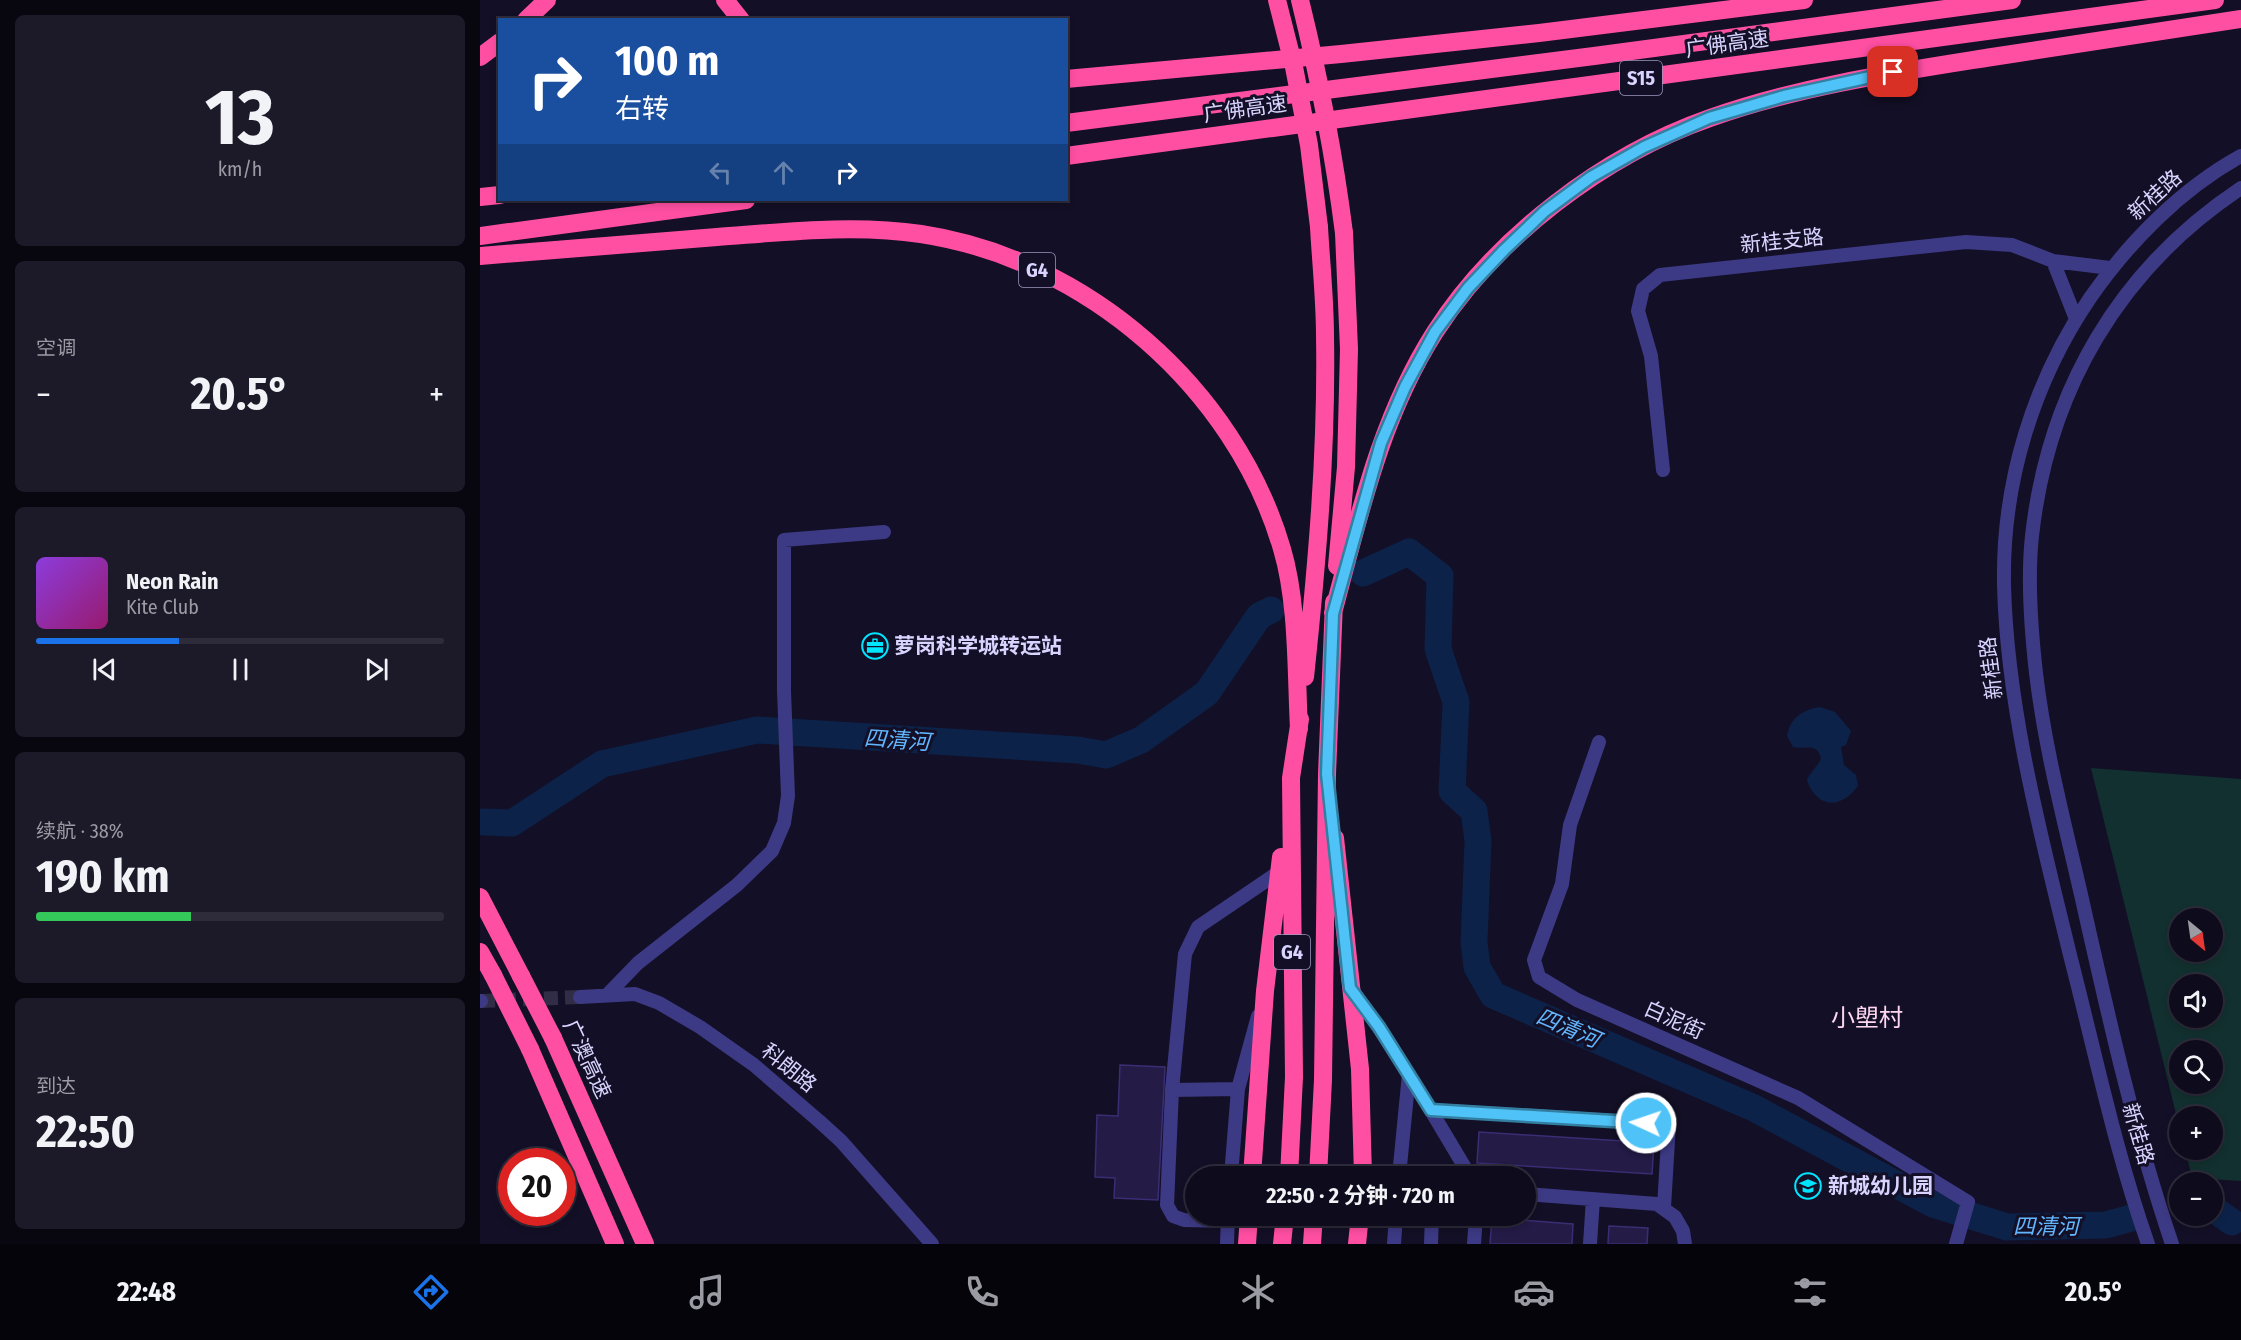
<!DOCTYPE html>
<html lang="zh">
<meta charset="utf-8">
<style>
:root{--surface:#0e0b1c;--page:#1c1929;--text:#f1f3f6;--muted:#9b9ba3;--line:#2e2b3b;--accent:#1a73e8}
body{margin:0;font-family:"Fira Sans Condensed","Noto Sans SC",sans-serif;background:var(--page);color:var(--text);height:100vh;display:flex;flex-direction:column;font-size:22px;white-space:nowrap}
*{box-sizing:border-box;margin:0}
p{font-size:20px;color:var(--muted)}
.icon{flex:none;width:33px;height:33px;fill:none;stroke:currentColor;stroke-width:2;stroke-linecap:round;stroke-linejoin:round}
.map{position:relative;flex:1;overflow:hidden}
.panel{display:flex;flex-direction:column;gap:15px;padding:15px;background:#08060f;width:480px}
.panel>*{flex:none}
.hud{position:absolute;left:18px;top:18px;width:570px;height:183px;border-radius:0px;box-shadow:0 3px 9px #0003,0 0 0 2px var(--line);background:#1a4fa0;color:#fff;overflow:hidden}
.needle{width:39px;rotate:151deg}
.fabs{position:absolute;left:1689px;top:908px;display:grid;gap:12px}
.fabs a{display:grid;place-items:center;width:54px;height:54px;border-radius:50%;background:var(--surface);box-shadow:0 3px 9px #0003,0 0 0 2px var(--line);font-size:30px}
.speed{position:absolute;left:18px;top:1148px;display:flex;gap:12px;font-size:30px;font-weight:700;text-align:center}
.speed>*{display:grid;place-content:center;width:78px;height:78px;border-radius:50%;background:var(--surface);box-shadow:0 3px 9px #0003,0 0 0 2px var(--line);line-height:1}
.speed .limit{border:9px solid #d22;background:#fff;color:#111}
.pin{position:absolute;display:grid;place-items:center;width:51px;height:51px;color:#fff;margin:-26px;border-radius:12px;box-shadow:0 3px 9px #0006}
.me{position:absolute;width:66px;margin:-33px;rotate:273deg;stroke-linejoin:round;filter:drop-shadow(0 0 4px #0008)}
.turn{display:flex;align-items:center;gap:21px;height:126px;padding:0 18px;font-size:27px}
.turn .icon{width:78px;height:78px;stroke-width:2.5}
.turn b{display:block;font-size:42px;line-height:51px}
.lanes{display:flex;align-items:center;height:57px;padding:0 18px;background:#0003;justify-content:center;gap:30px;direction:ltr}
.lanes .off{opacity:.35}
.big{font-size:45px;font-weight:700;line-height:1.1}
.panel .tile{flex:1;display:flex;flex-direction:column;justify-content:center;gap:9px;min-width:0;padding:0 21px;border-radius:9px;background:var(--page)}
.panel .dial{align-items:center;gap:0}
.dial b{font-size:78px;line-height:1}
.song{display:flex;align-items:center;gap:18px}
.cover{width:72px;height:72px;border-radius:9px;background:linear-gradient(135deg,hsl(270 70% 55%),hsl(320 70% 35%))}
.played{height:6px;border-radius:3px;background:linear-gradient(90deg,var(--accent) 35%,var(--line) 35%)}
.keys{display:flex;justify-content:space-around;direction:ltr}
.heat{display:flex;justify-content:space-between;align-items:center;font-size:33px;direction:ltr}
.charge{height:9px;border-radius:4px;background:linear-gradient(90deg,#34c759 38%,var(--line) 0)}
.trip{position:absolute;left:705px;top:1166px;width:351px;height:60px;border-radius:30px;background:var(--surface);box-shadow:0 3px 9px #0003,0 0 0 2px var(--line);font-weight:700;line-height:60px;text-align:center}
.tab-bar{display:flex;height:96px;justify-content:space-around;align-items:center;background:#06040b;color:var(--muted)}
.tab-bar .icon{width:42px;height:42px}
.tab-bar .current{color:var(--accent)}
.tab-bar b{font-size:27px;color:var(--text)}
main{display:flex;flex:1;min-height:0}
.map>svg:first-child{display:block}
.green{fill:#12302f;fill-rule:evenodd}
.water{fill:#0c2248}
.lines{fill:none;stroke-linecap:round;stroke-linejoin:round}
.river{stroke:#0c2248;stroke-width:27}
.building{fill:#241b47;stroke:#3b2d73;stroke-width:1.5}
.minor-tunnel{stroke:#312d47;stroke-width:14;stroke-dasharray:14 7;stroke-linecap:butt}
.minor{stroke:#3d3a85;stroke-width:14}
.highway{stroke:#ff4fa3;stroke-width:18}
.highway-bridge{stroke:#ff4fa3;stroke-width:18}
.route-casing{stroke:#337fa1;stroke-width:15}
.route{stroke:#4fc3f7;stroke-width:10}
.labels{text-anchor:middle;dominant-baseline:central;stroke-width:6;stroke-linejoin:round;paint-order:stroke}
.shield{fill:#130f26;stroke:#9e99be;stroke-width:1.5}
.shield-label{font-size:20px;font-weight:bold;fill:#d9d4ff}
.street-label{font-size:21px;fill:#d9d4ff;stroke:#130f26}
.poi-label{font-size:21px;font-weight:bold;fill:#d9d4ff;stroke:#130f26;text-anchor:start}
.water-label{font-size:22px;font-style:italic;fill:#62b6ff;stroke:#130f26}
.quarter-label{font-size:24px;fill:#ffd6f0;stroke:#130f26}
</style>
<main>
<section class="panel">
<div class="tile dial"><b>13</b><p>km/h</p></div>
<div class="tile"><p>空调</p>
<div class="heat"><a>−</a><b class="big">20.5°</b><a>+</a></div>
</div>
<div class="tile">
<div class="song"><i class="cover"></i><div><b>Neon Rain</b><p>Kite Club</p></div></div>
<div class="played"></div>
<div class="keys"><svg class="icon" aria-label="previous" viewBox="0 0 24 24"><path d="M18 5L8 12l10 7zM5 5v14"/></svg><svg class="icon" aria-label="pause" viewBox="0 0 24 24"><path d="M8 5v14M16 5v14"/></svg><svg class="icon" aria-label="next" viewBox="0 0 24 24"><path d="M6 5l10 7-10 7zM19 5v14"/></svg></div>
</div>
<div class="tile"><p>续航 · 38%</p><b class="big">190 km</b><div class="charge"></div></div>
<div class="tile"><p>到达</p><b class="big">22:50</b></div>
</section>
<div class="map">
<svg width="1761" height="1244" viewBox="0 0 1761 1244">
<rect width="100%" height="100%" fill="#130f26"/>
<!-- green -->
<path class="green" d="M1611 768 1761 779V1181L1712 1178 1705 1149H1732V1116H1700L1699 1126ZM1700 918H1732V951H1700ZM1700 984H1732V1017H1700ZM1700 1050H1732V1083H1700Z"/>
<!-- water -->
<path class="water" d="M1340 707 1355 712 1371 731 1366 745 1361 747 1364 765 1376 775 1378 786C1361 809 1338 809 1327 781 1329 772 1338 767 1341 758 1336 742 1325 750 1313 747L1307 736C1310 718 1322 710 1340 707Z"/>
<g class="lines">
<!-- river -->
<path class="river" d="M883 573 929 552 960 576 958 649 976 702 972 791 994 811 998 841 994 942 997 967 1013 995 1274 1108 1453 1204 1527 1227 1626 1225 1651 1218
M4 822 32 823 122 764 277 730 598 750 626 755 661 740 727 693 779 616 791 610
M1732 1208 1752 1222"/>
</g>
<!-- building -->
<path class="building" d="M640 1065 685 1067 678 1200 634 1198 635 1178 615 1177 617 1115 638 1116Z
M999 1132 1174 1143 1172 1174 997 1163Z
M1012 1218 1093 1224 1092 1244H1010Z
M1129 1226 1168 1228 1167 1244H1128Z"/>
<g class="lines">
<!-- minor-tunnel -->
<path class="minor-tunnel" d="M1 1001 100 997"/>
<!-- minor -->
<path class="minor" d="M1573 261 1596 319
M1183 470 1171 356 1158 311 1163 289 1180 275 1486 242 1532 245 1573 261 1630 268
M1119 742 1090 825 1082 884 1054 960 1059 977 1097 1000 1318 1098 1488 1202 1476 1244
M872 990C916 1049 952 1113 990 1176
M127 995 158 963 257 885 292 851 304 823 308 796 304 691V540L404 532
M100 997 155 994 179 1003 220 1027 274 1065 339 1121 361 1141 452 1244
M0 1001H1
M692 1090 758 1089
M951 1110 1189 1124 1184 1207
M751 1176 758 1089 778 1016
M919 1176 929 1074
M1046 1194 1177 1204 1195 1217 1203 1231 1205 1244
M747 1221 704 1220 693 1216 687 1205 692 1090 705 954 718 927 799 872
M747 1244 748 1215
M914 1244 916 1215
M951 1244 952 1215
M994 1244 996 1215
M1110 1244 1113 1199
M1668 1244C1635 1150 1615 1052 1590 955 1561 836 1527 708 1524 585 1522 483 1553 382 1610 298 1649 242 1701 189 1761 156
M1692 1244C1654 1132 1628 1015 1602 899 1585 824 1565 750 1556 673 1551 629 1547 581 1552 536 1568 391 1639 269 1761 188"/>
<!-- highway -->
<path class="highway" d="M245 0 261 20
M46 20 67 0
M0 57 20 42
M586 79 861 54 1059 33 1324 0
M586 123 1114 56 1532 0
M586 156 1735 0
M0 197 20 195
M0 236 266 200
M0 256C79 250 158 244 237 237 305 232 374 224 441 234 606 259 755 388 802 549 818 602 816 673 819 729
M857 566 866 467 869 349 864 233
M853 613C879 517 900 418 955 332 1016 237 1124 155 1230 118 1320 86 1417 72 1512 57 1595 45 1678 32 1761 19
M825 677C837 564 847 450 845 336 845 300 841 263 839 227
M855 838 880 1069 883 1176
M0 897 41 976
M0 952 13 975
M73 1038 165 1244
M50 1049 135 1244
M772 1176 785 991 801 857
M809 1176 814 1077 811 778 820 719
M838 1176 843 1080 847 774 854 602
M767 1244 769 1215
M802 1244 805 1215
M832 1244 834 1215
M877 1244 880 1215"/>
<!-- highway-bridge -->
<path class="highway-bridge" d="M797 0 814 67 829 145 839 227
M820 0C839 77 854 154 864 233
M13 975 50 1049
M41 976 73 1038"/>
</g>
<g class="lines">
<!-- route casing -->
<g class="route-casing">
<path id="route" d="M1166 1123 951 1110 899 1027 870 988 847 774 853 614 901 443 925 387 955 332 988 288 1024 250 1065 211 1111 177 1164 147 1229 118 1304 96 1413 72"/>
</g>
<!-- route -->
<use href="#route" class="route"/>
</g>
<!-- icons -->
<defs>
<g id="office-ring" transform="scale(1.35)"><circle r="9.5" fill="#130f26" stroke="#00e5ff" stroke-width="1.5"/><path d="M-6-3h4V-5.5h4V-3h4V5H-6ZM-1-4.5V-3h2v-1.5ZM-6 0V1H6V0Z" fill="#00e5ff"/></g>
<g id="school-ring" transform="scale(1.35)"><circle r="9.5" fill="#130f26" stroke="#00e5ff" stroke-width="1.5"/><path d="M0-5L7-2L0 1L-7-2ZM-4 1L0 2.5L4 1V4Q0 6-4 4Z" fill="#00e5ff"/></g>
</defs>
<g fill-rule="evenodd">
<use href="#office-ring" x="395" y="646"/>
<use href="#school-ring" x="1328" y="1186"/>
</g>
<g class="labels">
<!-- shield labels -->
<g class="shield">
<rect x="1140" y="61" width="42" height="34" rx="4.5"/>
<rect x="539" y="253" width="36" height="34" rx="4.5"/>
<rect x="794" y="935" width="36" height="34" rx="4.5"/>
</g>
<g class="shield-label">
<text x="1161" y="78">S15</text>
<text x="557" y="270">G4</text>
<text x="812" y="952">G4</text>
</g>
<!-- street labels -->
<g class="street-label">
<text transform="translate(1247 44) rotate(-8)">广佛高速</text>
<text transform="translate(765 109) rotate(-8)">广佛高速</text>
<text transform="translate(1675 195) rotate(-42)">新桂路</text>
<text transform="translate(1302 241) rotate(-6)">新桂支路</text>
<text transform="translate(1511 668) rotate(-97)">新桂路</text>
<text transform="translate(1194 1020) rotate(24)">白泥街</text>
<text transform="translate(107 1059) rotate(65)">广澳高速</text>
<text transform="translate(309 1068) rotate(39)">科朗路</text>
<text transform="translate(1658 1134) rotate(74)">新桂路</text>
</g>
<!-- poi labels -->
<g class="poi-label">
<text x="414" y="646">萝岗科学城转运站</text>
<text x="1348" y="1186">新城幼儿园</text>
</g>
<!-- water labels -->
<g class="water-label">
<text transform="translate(417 740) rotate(4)">四清河</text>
<text transform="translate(1088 1028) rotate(23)">四清河</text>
<text x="1566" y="1226">四清河</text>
</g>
<!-- quarter labels -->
<g class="quarter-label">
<text x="1387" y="1018">小塱村</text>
</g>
</g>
</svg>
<div class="fabs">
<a><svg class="needle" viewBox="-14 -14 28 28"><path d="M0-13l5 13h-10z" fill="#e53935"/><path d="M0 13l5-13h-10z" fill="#9b9ba3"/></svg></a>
<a><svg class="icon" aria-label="sound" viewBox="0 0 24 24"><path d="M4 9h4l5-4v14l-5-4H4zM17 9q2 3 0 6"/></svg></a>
<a><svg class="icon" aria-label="search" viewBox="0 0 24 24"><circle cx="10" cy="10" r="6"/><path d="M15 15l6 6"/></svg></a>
<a>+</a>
<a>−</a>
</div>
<div class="speed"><div class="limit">20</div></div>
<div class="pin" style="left:1413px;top:72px;background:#d93025"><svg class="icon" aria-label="arrive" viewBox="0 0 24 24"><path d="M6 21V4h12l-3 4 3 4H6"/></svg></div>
<svg class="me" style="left:1166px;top:1123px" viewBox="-20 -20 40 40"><circle r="17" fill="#4fc3f7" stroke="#fff" stroke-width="3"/><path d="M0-11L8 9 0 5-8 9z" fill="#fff"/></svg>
<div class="trip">22:50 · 2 分钟 · 720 m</div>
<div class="hud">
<div class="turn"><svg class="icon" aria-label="right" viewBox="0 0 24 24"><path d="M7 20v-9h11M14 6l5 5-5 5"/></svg><div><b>100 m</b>右转</div></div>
<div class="lanes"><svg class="icon off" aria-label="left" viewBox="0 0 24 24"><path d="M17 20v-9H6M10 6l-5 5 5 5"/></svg><svg class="icon off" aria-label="ahead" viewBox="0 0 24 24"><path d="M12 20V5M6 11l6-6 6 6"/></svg><svg class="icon" aria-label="right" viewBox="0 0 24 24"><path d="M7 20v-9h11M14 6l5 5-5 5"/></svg></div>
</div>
</div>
</main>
<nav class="tab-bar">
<b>22:48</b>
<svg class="icon current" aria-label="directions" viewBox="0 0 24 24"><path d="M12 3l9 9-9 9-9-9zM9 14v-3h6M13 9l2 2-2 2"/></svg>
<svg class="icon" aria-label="music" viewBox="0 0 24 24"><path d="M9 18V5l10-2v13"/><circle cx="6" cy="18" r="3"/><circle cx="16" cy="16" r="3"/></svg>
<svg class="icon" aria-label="phone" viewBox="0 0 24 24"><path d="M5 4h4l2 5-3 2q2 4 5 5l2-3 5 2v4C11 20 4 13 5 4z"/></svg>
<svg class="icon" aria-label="climate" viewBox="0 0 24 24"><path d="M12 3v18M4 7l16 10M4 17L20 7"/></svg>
<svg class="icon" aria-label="car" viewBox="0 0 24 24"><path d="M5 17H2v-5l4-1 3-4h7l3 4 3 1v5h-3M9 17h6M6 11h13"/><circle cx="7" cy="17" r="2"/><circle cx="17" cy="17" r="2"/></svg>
<svg class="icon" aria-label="filters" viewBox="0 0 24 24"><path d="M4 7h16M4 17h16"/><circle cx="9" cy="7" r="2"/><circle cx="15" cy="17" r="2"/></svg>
<b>20.5°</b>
</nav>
